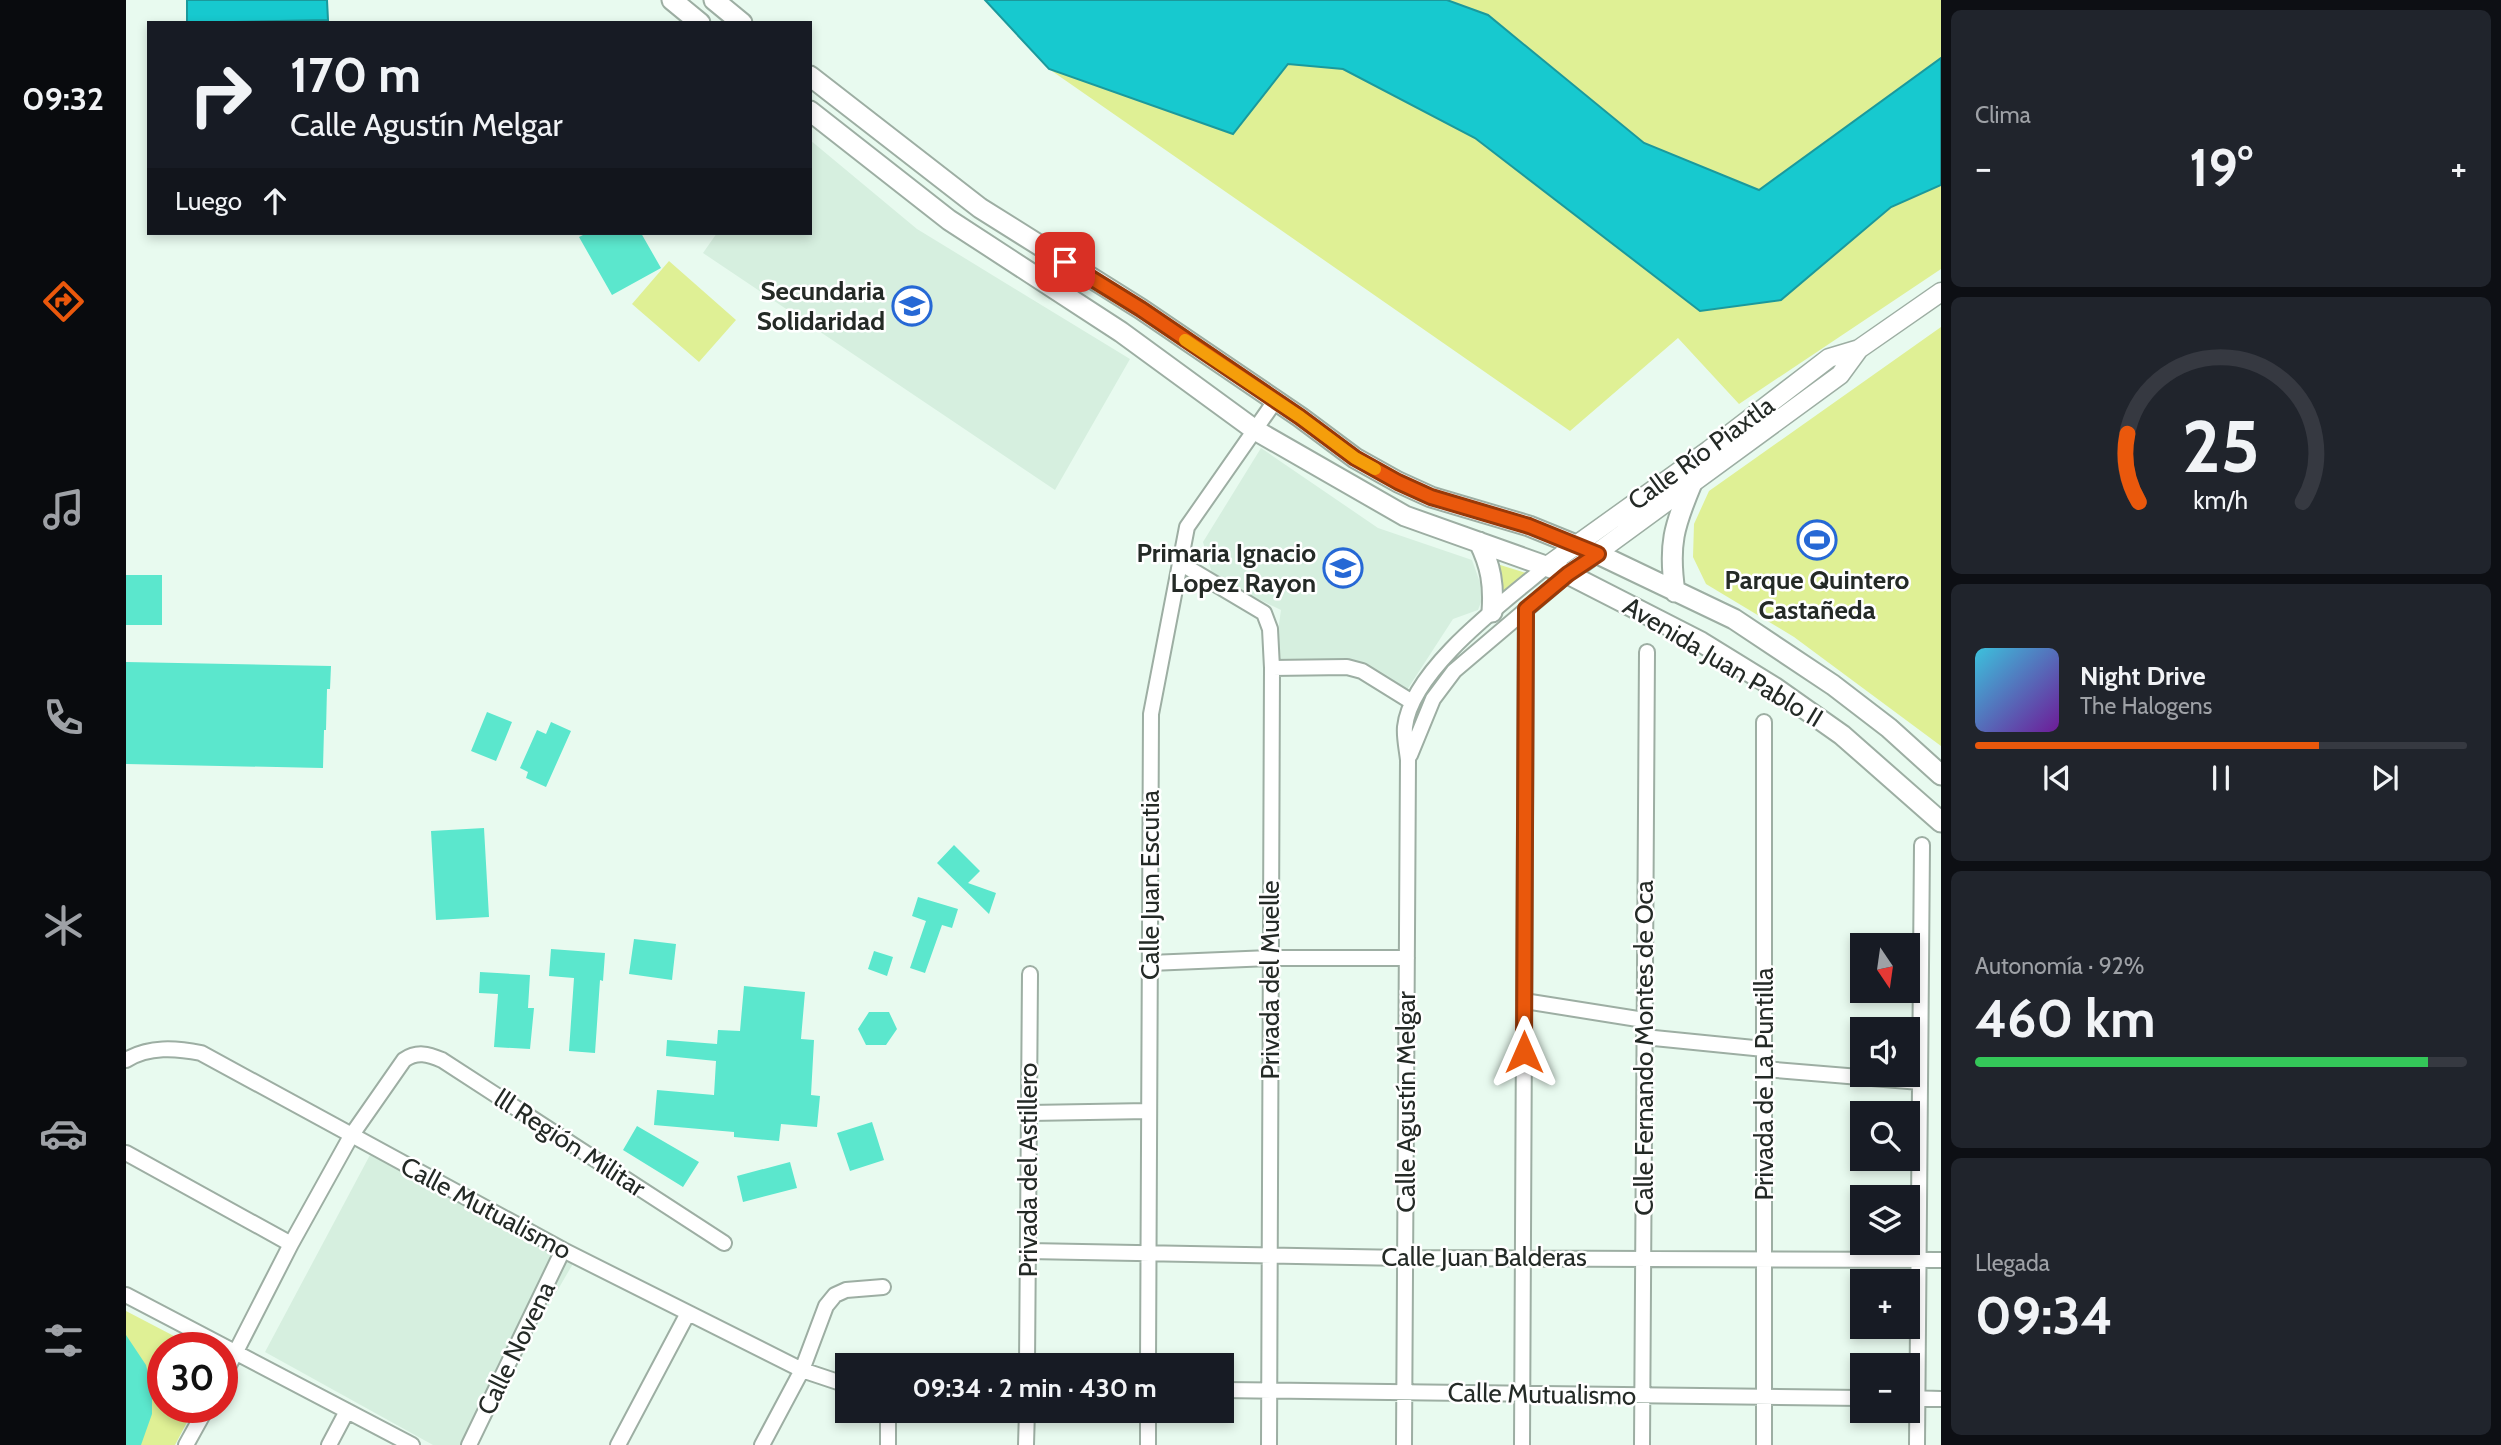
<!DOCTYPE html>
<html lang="es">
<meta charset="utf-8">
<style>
:root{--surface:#171b24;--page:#20242c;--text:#f1f3f6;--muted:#9ea1a6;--line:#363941;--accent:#ea580c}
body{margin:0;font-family:Cabin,sans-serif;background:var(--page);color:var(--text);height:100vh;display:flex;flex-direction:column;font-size:26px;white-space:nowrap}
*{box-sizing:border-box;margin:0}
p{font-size:23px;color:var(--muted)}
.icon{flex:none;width:38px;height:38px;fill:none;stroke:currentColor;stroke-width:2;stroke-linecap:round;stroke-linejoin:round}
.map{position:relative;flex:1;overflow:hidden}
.sheet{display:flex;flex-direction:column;gap:10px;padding:10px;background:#0d0f14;width:560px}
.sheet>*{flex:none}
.guide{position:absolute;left:21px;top:21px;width:665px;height:214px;border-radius:0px;box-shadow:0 4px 10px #0003;background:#171b24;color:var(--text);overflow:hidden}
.needle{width:46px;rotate:167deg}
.controls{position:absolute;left:1724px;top:933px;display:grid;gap:14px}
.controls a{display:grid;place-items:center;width:70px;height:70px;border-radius:0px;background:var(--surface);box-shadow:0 4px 10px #0003;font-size:35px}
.speed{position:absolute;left:21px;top:1332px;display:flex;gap:14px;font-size:35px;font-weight:700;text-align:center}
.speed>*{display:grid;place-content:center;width:91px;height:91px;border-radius:50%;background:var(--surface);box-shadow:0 4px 10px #0003;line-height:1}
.speed .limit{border:10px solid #d22;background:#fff;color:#111}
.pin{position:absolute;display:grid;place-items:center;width:60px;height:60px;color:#fff;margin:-30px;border-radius:14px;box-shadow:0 4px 10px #0006}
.me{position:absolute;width:77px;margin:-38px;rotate:0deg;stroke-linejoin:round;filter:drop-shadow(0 0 5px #0008)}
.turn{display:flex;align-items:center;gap:24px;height:147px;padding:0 28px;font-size:32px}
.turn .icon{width:91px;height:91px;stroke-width:2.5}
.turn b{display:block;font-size:49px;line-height:60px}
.then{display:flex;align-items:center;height:66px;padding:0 28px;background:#0003;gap:14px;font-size:26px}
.big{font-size:52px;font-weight:800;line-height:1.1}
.sheet .card{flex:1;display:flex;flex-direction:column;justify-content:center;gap:10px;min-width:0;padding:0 24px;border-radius:10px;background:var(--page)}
.sheet .dial{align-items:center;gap:0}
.dial svg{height:182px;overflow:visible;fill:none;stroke:var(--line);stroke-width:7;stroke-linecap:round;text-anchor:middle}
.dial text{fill:var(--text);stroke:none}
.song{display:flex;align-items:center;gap:21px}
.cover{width:84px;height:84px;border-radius:10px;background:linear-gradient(135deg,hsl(190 70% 55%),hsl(280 70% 35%))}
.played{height:7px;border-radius:4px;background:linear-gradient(90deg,var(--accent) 70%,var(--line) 70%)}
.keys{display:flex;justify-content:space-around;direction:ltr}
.heat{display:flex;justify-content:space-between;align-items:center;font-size:38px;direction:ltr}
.charge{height:10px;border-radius:5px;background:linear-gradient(90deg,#34c759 92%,var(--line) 0)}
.trip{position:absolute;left:709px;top:1353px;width:399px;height:70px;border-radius:0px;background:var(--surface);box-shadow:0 4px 10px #0003;font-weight:800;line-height:70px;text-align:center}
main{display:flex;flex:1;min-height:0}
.tab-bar{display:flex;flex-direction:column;width:126px;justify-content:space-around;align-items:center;background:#090b0e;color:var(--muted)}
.tab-bar .icon{width:49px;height:49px}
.tab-bar .current{color:var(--accent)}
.tab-bar b{font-size:32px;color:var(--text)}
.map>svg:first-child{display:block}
.built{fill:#d6efdf}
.green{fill:#dff095}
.water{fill:#17c9cf;stroke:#1b999c;stroke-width:2}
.building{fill:#5be7cd}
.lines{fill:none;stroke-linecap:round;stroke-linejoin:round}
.minor-casing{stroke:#9daea3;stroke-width:18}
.tertiary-casing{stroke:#9daea3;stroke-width:21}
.secondary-casing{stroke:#9daea3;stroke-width:23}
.minor{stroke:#fff;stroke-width:14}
.tertiary{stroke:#fff;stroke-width:18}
.secondary{stroke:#fff;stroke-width:19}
.route-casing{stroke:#983908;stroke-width:18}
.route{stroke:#ea580c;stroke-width:12}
.slow{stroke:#f59e0b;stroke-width:12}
.labels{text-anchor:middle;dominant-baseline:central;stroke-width:5;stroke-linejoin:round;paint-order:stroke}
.poi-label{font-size:26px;font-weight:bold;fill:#242a26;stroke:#fff;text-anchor:end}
.street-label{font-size:26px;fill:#242a26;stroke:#fff}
</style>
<main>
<nav class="tab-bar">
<b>09:32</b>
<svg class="icon current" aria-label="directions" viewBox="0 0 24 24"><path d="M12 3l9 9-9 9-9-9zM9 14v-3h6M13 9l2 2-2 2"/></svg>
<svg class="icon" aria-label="music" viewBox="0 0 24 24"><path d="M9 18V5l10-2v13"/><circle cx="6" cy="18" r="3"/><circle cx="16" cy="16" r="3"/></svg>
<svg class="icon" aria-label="phone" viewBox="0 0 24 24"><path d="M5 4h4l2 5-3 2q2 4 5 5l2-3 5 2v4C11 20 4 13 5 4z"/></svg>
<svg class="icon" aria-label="climate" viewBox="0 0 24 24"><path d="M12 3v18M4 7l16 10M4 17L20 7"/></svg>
<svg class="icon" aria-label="car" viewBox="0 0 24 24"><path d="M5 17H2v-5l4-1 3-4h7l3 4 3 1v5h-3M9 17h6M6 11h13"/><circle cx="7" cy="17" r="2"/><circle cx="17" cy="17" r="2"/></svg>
<svg class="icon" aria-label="filters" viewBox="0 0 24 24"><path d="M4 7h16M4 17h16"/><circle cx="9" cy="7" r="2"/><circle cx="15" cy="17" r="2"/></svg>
</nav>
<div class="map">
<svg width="1815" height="1445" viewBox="0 0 1815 1445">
<rect width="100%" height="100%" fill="#e8faef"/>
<!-- built -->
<path class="built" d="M684 140 791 229 1004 359 929 490 577 253 591 233H684Z
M1135 448 1252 528 1346 560 1358 594 1352 610 1327 619 1279 693 1225 661 1148 659 1155 610 1087 577 1077 542Z
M244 1155 448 1262 341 1445H307L139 1352Z"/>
<!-- green -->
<path class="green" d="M1321 0H1815V58L1633 190 1518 143 1362 15Z
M1162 64 1217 69 1349 138 1574 311 1655 300 1765 207 1815 185V269L1613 404 1552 338 1444 431 923 69 1106 134Z
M543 261 610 320 573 362 506 304Z
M1815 327V746L1668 637 1580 584 1567 557 1568 524 1583 491Z
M1371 564 1403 574 1377 594Z
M0 1311 69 1347 37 1348V1407H69L49 1445H0Z"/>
<!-- water -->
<path class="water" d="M61 0H201L202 20 61 23Z
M859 0H1321L1362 15 1518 143 1633 190 1815 58V185L1765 207 1655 300 1574 311 1349 138 1217 69 1162 64 1107 134 923 69Z"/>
<!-- building -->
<path class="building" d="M461 233H515L535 268 486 295 453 237Z
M0 575H36V625H0Z
M0 662 205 666 204 689H201L200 730H198L197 768 0 764Z
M361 712 386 722 370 761 345 751Z
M425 722 445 731 420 787 400 778 402 772 394 768 411 730 420 734Z
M358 828 363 917 310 920 305 831Z
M828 845 854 871 842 883 870 893 863 914 811 863Z
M792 897 832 909 826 928 816 925 799 973 784 968 800 921 786 916Z
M508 939 550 944 546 980 503 974Z
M425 949 479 953 477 981 474 980 469 1053 443 1051 448 978 423 976Z
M748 951 767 957 761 976 742 969Z
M354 972 404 975 402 1008H408L404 1049 368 1047 372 994 353 993Z
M618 986 679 992 675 1039 688 1040 685 1095 694 1096 691 1127 655 1124 653 1141 608 1137V1132L528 1125 531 1090 588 1095 590 1061 540 1056 541 1040 591 1044 592 1030 614 1031Z
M743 1012H763L771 1029 760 1045H740L732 1029Z
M746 1122 758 1160 724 1171 711 1133Z
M511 1126 573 1162 557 1187 497 1150Z
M664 1162 671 1188 617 1202 611 1176Z
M0 1335 20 1365 26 1389V1414L15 1445H0Z"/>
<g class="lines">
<!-- minor casing -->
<g class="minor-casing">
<path id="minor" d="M1054 563 1138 613 1144 629 1146 668 1143 1445
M1146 668 1221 667 1236 671 1286 702
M1284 755 1307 699 1328 671 1442 574
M1024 963 1144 958H1281
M1398 1001 1518 1020
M1518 1037 1638 1049
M0 1060C23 1046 50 1048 75 1053L437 1250 676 1370 721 1385
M1638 1069 1794 1082
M903 1113 1023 1111
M0 1153 165 1244
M902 1251 1279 1258 1815 1260
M0 1295 286 1445
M901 1365 904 974
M1022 1365 1025 714 1061 527 1149 401
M96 1379 165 1244 225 1136 278 1060C291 1051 302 1054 316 1060L598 1243
M1096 1390 1736 1398
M1782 1398 1815 1399
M60 1445 81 1407
M203 1445 221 1411
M343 1445 437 1250
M492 1445 562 1313
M636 1445 676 1370 700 1306 709 1295 720 1290 757 1287
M762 1445V1410
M900 1445 901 1410
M1022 1445V1410
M1278 1445 1282 760C1281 750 1278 737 1279 727 1285 670 1378 602 1421 566
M1396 1445 1400 609
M1516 1445 1521 652
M1638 1445V722
M1791 1445 1796 845"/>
</g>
<!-- tertiary casing -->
<g class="tertiary-casing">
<path id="tertiary" d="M1421 566 1583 450 1703 358 1733 349 1815 292
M1442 574 1714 375 1733 349"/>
</g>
<!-- secondary casing -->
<g class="secondary-casing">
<path id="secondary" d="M546 0 574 23
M588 0 616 23
M684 76 854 208 1015 309 1174 417 1229 458 1272 482 1305 497 1403 526 1472 554 1608 619 1707 685 1763 728 1815 775
M684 111 823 220 995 332 1129 430 1279 516 1442 574 1575 642 1648 687 1716 735 1815 822
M1353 542C1365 566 1368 585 1366 612
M1549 592C1542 545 1548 526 1566 483"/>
</g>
<!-- minor -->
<use href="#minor" class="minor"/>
<!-- tertiary -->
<use href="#tertiary" class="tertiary"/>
<!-- secondary -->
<use href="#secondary" class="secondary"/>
</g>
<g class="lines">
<!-- route casing -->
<g class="route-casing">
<path id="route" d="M939 262 1015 309 1174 417 1229 458 1272 482 1305 497 1403 526 1472 554 1442 574 1400 609 1398 1052"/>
</g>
<!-- route -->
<use href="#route" class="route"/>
<!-- slow -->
<path class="slow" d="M1059 340 1174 417 1229 458 1249 469"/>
</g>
<!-- icons -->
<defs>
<g id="school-ring" transform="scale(2.0125)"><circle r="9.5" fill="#fff" stroke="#2668d5" stroke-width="1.5"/><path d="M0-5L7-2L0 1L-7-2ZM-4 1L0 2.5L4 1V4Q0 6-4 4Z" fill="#2668d5"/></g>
<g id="stadium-ring" transform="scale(2.0125)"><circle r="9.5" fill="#fff" stroke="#2668d5" stroke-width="1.5"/><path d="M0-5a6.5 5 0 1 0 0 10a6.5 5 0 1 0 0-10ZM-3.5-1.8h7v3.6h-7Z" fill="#2668d5"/></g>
</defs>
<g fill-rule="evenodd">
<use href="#school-ring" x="786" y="306"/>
<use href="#stadium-ring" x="1691" y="540"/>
<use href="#school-ring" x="1217" y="568"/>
</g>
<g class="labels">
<!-- poi labels -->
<g class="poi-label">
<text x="759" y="291">Secundaria<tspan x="759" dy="30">Solidaridad</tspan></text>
<text x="1190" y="553">Primaria Ignacio<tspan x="1190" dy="30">Lopez Rayon</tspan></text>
<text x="1691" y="580" text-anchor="middle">Parque Quintero<tspan x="1691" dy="30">Castañeda</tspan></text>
</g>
<!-- street labels -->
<g class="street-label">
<text transform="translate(1575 453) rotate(-36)">Calle Río Piaxtla</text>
<text transform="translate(1597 662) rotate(31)">Avenida Juan Pablo II</text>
<text transform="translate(1024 885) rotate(-90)">Calle Juan Escutia</text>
<text transform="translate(1144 980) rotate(-90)">Privada del Muelle</text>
<text transform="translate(1518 1048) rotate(-90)">Calle Fernando Montes de Oca</text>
<text transform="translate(1638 1084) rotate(-90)">Privada de La Puntilla</text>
<text transform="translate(1280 1102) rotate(-90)">Calle Agustín Melgar</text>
<text transform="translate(444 1143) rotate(33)">lll Región Militar</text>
<text transform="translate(902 1170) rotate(-90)">Privada del Astillero</text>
<text transform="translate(360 1208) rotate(28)">Calle Mutualismo</text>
<text x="1358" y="1257">Calle Juan Balderas</text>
<text transform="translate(390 1348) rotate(-64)">Calle Novena</text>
<text transform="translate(1416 1394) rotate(1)">Calle Mutualismo</text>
</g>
</g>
</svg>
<div class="controls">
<a><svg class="needle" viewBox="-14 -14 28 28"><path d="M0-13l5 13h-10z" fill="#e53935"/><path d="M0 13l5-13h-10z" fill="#9ea1a6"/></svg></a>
<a><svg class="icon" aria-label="sound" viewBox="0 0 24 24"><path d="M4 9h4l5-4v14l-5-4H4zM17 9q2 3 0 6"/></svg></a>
<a><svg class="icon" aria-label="search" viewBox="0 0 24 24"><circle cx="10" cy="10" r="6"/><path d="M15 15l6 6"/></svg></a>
<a><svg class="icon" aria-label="layers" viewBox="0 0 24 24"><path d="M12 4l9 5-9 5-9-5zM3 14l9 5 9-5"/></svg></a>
<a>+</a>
<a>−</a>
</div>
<div class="speed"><div class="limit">30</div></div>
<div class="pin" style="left:939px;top:262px;background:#d93025"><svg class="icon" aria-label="arrive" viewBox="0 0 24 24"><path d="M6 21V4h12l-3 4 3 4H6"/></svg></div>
<svg class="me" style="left:1398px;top:1052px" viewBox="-20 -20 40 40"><path d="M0-17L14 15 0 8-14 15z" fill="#ea580c" stroke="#fff" stroke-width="4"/></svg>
<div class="trip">09:34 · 2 min · 430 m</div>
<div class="guide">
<div class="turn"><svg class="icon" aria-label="right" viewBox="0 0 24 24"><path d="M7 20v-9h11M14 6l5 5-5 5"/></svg><div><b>170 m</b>Calle Agustín Melgar</div></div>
<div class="then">Luego<svg class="icon" aria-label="ahead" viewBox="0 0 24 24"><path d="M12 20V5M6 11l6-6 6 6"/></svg></div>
</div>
</div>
<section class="sheet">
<div class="card"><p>Clima</p>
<div class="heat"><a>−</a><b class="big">19°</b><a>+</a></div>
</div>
<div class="card dial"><svg viewBox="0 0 100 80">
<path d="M14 69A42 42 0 1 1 86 69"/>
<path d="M14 69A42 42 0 0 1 9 39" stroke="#ea580c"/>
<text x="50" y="56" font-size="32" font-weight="700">25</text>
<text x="50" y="72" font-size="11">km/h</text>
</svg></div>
<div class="card">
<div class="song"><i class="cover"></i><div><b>Night Drive</b><p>The Halogens</p></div></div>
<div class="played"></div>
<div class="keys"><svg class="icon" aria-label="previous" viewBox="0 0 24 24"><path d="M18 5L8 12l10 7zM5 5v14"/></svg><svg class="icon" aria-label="pause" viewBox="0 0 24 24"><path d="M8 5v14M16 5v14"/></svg><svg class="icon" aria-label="next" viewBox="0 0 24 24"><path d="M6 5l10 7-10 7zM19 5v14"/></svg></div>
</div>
<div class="card"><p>Autonomía · 92%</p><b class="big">460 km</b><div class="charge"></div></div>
<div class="card"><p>Llegada</p><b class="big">09:34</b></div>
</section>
</main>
